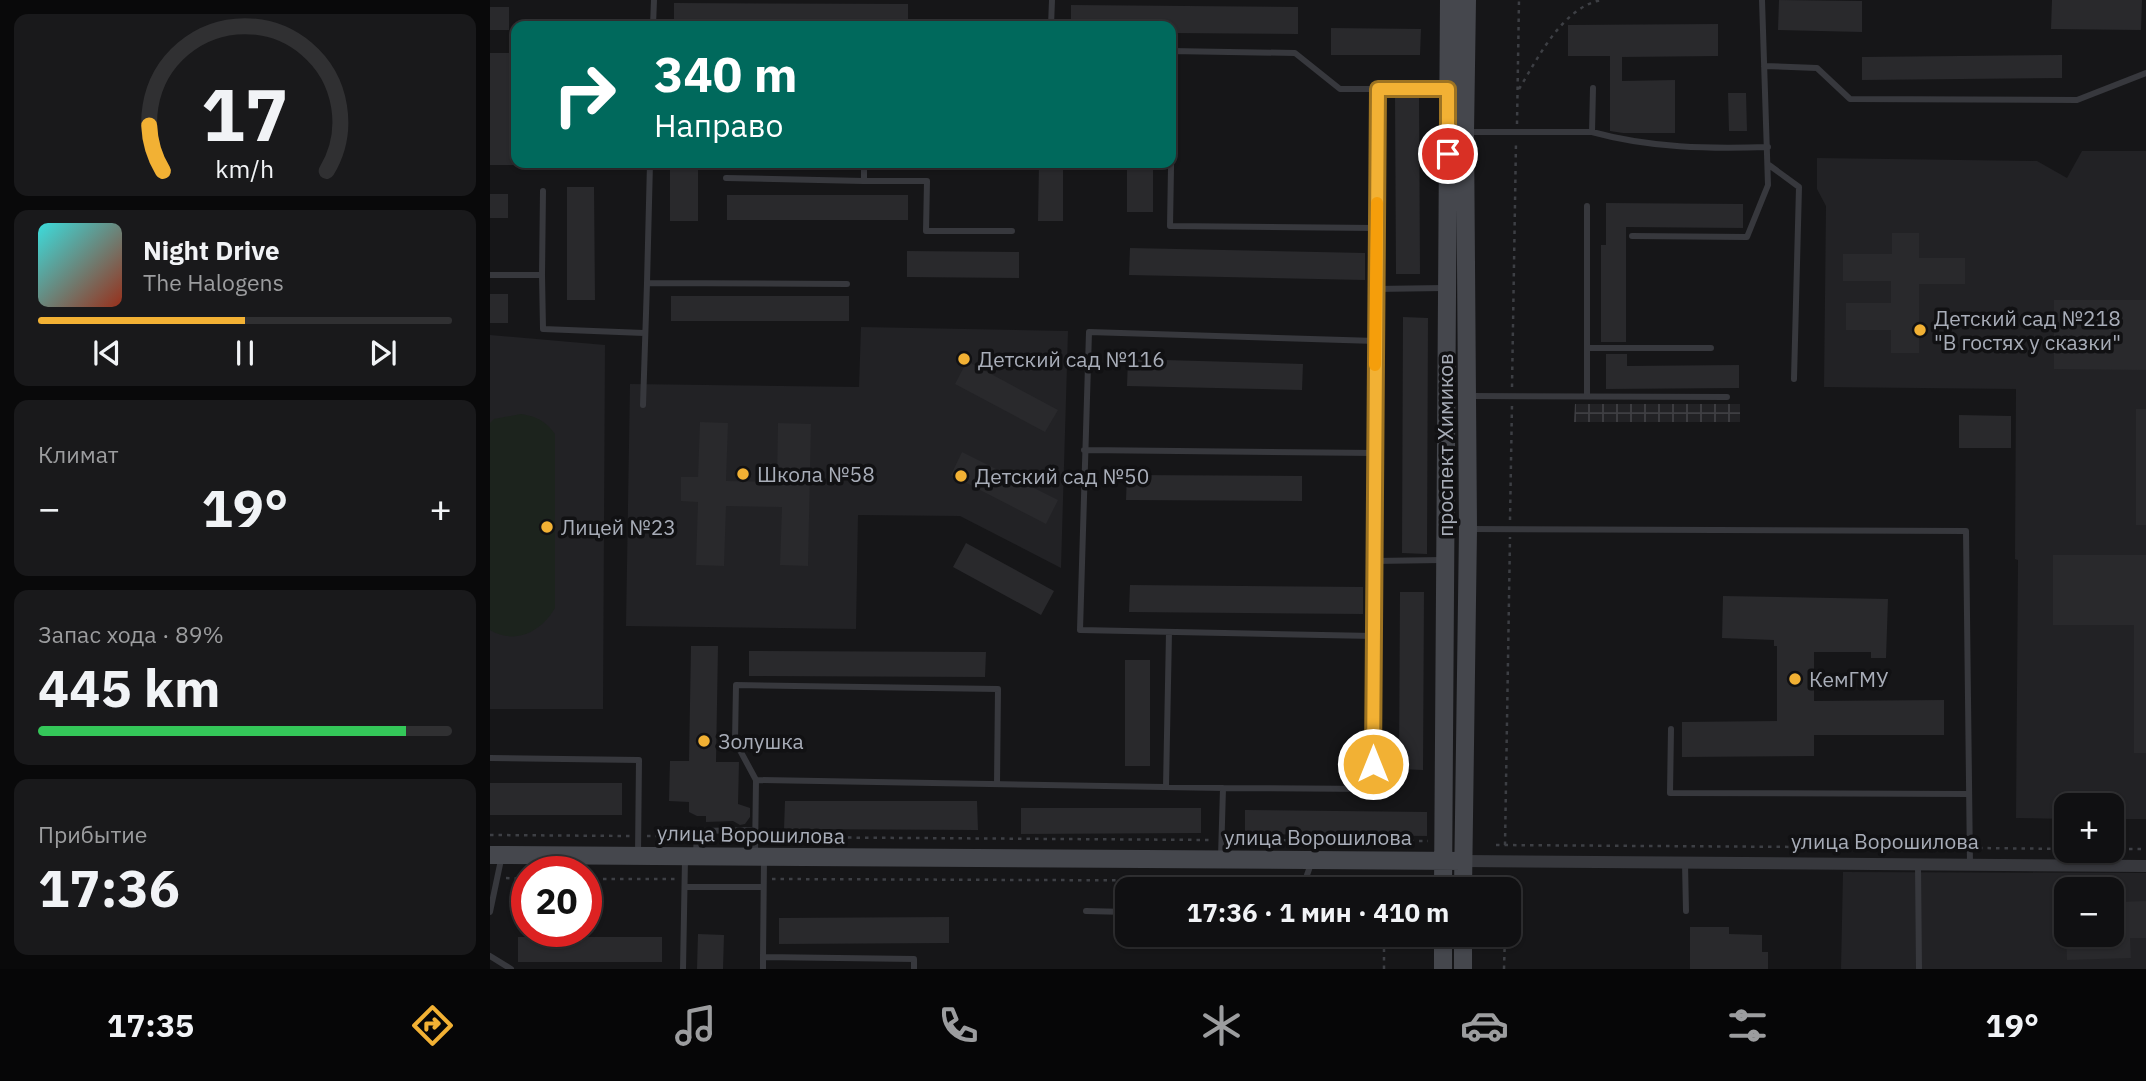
<!DOCTYPE html>
<html lang="ru">
<meta charset="utf-8">
<style>
:root{--surface:#101012;--page:#19191b;--text:#f1f3f6;--muted:#9c9d9f;--line:#303032;--accent:#f2b134}
body{margin:0;font-family:"IBM Plex Sans",sans-serif;background:var(--page);color:var(--text);height:100vh;display:flex;flex-direction:column;font-size:26px;white-space:nowrap}
*{box-sizing:border-box;margin:0}
p{font-size:23px;color:var(--muted)}
.icon{flex:none;width:38px;height:38px;fill:none;stroke:currentColor;stroke-width:2;stroke-linecap:round;stroke-linejoin:round}
.map{position:relative;flex:1;overflow:hidden}
.panel{display:flex;flex-direction:column;gap:14px;padding:14px;background:#09090a;width:490px}
.panel>*{flex:none}
.hud{position:absolute;left:21px;top:21px;width:665px;height:147px;border-radius:14px;box-shadow:0 2px 5px #0004,0 0 0 2px var(--line);background:#00695c;color:#fff;overflow:hidden}
.buttons{position:absolute;left:1564px;top:793px;display:grid;gap:14px}
.buttons a{display:grid;place-items:center;width:70px;height:70px;border-radius:14px;background:var(--surface);box-shadow:0 2px 5px #0004,0 0 0 2px var(--line);font-size:35px}
.speed{position:absolute;left:21px;top:856px;display:flex;gap:14px;font-size:35px;font-weight:700;text-align:center}
.speed>*{display:grid;place-content:center;width:91px;height:91px;border-radius:50%;background:var(--surface);box-shadow:0 2px 5px #0004,0 0 0 2px var(--line);line-height:1}
.speed .limit{border:10px solid #d22;background:#fff;color:#111}
.pin{position:absolute;display:grid;place-items:center;width:60px;height:60px;color:#fff;margin:-30px;border:4px solid #fff;border-radius:50%;box-shadow:0 2px 7px #0007}
.me{position:absolute;width:77px;margin:-38px;rotate:0deg;stroke-linejoin:round;filter:drop-shadow(0 0 5px #0008)}
.turn{display:flex;align-items:center;gap:24px;height:147px;padding:0 28px;font-size:32px}
.turn .icon{width:91px;height:91px;stroke-width:2.5}
.turn b{display:block;font-size:49px;line-height:60px}
.big{font-size:52px;font-weight:700;line-height:1.1}
.panel .tile{flex:1;display:flex;flex-direction:column;justify-content:center;gap:10px;min-width:0;padding:0 24px;border-radius:14px;background:var(--page)}
.panel .dial{align-items:center;gap:0}
.dial svg{height:182px;overflow:visible;fill:none;stroke:var(--line);stroke-width:7;stroke-linecap:round;text-anchor:middle}
.dial text{fill:var(--text);stroke:none}
.song{display:flex;align-items:center;gap:21px}
.cover{width:84px;height:84px;border-radius:10px;background:linear-gradient(135deg,hsl(180 70% 55%),hsl(10 70% 35%))}
.played{height:7px;border-radius:4px;background:linear-gradient(90deg,var(--accent) 50%,var(--line) 50%)}
.keys{display:flex;justify-content:space-around;direction:ltr}
.heat{display:flex;justify-content:space-between;align-items:center;font-size:38px;direction:ltr}
.charge{height:10px;border-radius:5px;background:linear-gradient(90deg,#34c759 89%,var(--line) 0)}
.trip{position:absolute;left:625px;top:877px;width:406px;height:70px;border-radius:14px;background:var(--surface);box-shadow:0 2px 5px #0004,0 0 0 2px var(--line);font-weight:700;line-height:70px;text-align:center}
.dock{display:flex;height:112px;justify-content:space-around;align-items:center;background:#060607;color:var(--muted)}
.dock .icon{width:49px;height:49px}
.dock .on{color:var(--accent)}
.dock b{font-size:32px;color:var(--text)}
main{display:flex;flex:1;min-height:0}
.map>svg:first-child{display:block}
.built{fill:#222225;fill-rule:evenodd}
.industrial{fill:url(#industrial-grid)}
.park{fill:#1c231d}
.building{fill:#29292c}
.lines{fill:none;stroke-linecap:round;stroke-linejoin:round}
.path{stroke:#3d3f44;stroke-width:2.5;stroke-dasharray:3.5 5;stroke-linecap:butt}
.lane{stroke:#37383d;stroke-width:6}
.street{stroke:#37383d;stroke-width:12}
.secondary{stroke:#45474d;stroke-width:18}
.route-casing{stroke:#9d7322;stroke-width:18}
.route{stroke:#f2b134;stroke-width:12}
.slow{stroke:#f59e0b;stroke-width:12}
.poi-dot{fill:#f2b134;stroke:#111113;stroke-width:2.5}
.labels{text-anchor:middle;dominant-baseline:central;stroke-width:7;stroke-linejoin:round;paint-order:stroke}
.poi-label{font-size:21px;fill:#a8adb8;stroke:#111113;text-anchor:start}
.street-label{font-size:21px;fill:#a8adb8;stroke:#111113}
</style>
<main>
<section class="panel">
<div class="tile dial"><svg viewBox="0 0 100 80">
<path d="M14 69A42 42 0 1 1 86 69"/>
<path d="M14 69A42 42 0 0 1 8 49" stroke="#f2b134"/>
<text x="50" y="56" font-size="32" font-weight="700">17</text>
<text x="50" y="72" font-size="11">km/h</text>
</svg></div>
<div class="tile">
<div class="song"><i class="cover"></i><div><b>Night Drive</b><p>The Halogens</p></div></div>
<div class="played"></div>
<div class="keys"><svg class="icon" aria-label="previous" viewBox="0 0 24 24"><path d="M18 5L8 12l10 7zM5 5v14"/></svg><svg class="icon" aria-label="pause" viewBox="0 0 24 24"><path d="M8 5v14M16 5v14"/></svg><svg class="icon" aria-label="next" viewBox="0 0 24 24"><path d="M6 5l10 7-10 7zM19 5v14"/></svg></div>
</div>
<div class="tile"><p>Климат</p>
<div class="heat"><a>−</a><b class="big">19°</b><a>+</a></div>
</div>
<div class="tile"><p>Запас хода · 89%</p><b class="big">445 km</b><div class="charge"></div></div>
<div class="tile"><p>Прибытие</p><b class="big">17:36</b></div>
</section>
<div class="map">
<svg width="1656" height="969" viewBox="0 0 1656 969">
<defs>
<pattern id="industrial-grid" width="8" height="8" patternUnits="userSpaceOnUse" patternTransform="scale(1.75)"><rect width="8" height="8" fill="#222225"/><path d="M0 4h8M4 0v8" fill="none" stroke="#3f3f43"/></pattern>
</defs>
<rect width="100%" height="100%" fill="#161618"/>
<!-- built -->
<path class="built" d="M1592 151H1656V819H1622V805H1577V819L1526 818 1528 560 1525 559 1526 389 1334 387 1336 206 1327 189V158L1547 161 1577 178Z
M371 327 578 331 571 568 470 516 368 515 366 629 136 626 140 384 369 387Z
M0 335 115 345 113 709H0Z
M1353 872 1656 873V969H1351ZM1577 889H1622V934H1577Z"/>
<!-- industrial -->
<path class="industrial" d="M1085 404H1250V422H1084Z"/>
<!-- park -->
<path class="park" d="M31 414C48 417 55 421 65 434V608C51 632 25 645 0 630V423L4 419Z"/>
<!-- building -->
<path class="building" d="M1289 0 1372 1V32L1288 30Z
M1562 0H1652L1651 30 1561 29Z
M184 3 418 4V26H184Z
M581 5 808 7V34L681 33V26H581Z
M0 7H19V30H0Z
M1228 24V56L1132 57V81L1185 80V133H1133L1120 131V56H1078V25Z
M841 28 931 29 930 55H841Z
M0 53H24V165H0Z
M1572 55V78L1372 80V57Z
M1238 93H1256L1257 131H1239Z
M905 97H929L930 274H906Z
M180 163H208V221H180Z
M549 163H573V221H548Z
M637 163H663V212H637Z
M77 187H104L105 300H77Z
M0 194H18V218H0Z
M237 195H418V220H237Z
M1116 203 1253 204V228L1136 227V342H1111V245H1116Z
M1402 233H1429V258H1475V284H1429V353H1401V330H1356V303H1401V281H1353V254H1402Z
M640 248 875 253V280L639 275Z
M417 251 529 252V278L417 277Z
M0 294H18V323H0Z
M181 296H359V321H181Z
M1564 300H1656V370L1564 369Z
M913 317 938 318 937 554 912 553Z
M1116 354H1137V366L1249 365V388L1116 389Z
M638 359 813 364 812 390 637 386Z
M477 361 568 410 555 432 465 384Z
M1646 409H1656V525H1646Z
M1469 415 1521 416V448H1469Z
M210 422 238 423 236 481 287 482 288 423 321 424 318 566 290 565 292 507 236 506 234 566 206 565 208 502 191 501V477H208Z
M472 452 568 500 556 524 461 475Z
M637 475 812 476V501L636 500Z
M476 543 564 591 551 615 463 567Z
M1563 555H1656V753H1644V625H1563Z
M640 585 873 587V614L639 612Z
M910 592H934L933 770 909 769Z
M1233 596 1398 599 1396 658H1381V652H1324V701L1454 700V735H1324V756L1192 757V722L1287 721V646H1284V640L1232 638Z
M201 646H228L226 762H249L248 804 260 808V817L255 824 250 825 243 821 216 822V816H207L199 812V802L179 801 180 761H199Z
M259 651 496 652 495 677 259 676Z
M635 660H660V766H635Z
M0 783H132V815H0Z
M295 801H487L488 830 294 829Z
M531 808H711V833L531 834Z
M755 810 937 812V836L755 834Z
M1656 901V938H1640L1641 958 1577 960 1576 934H1622V920H1629V902Z
M459 917V943L289 944V918Z
M1200 927H1239V934L1272 935V952H1278V969H1200Z
M208 934 234 935 233 969H207Z
M28 937H172V962H28Z"/>
<g class="lines">
<!-- path -->
<path class="path" d="M1029 89C1048 58 1072 8 1111 0
M1027 124 1029 0
M1022 387 1026 142
M1020 520 1022 404
M0 835 140 836
M157 836H196
M273 837 721 840
M742 840 938 841
M1006 845 1472 848
M1015 845 1020 537
M1489 848 1577 849
M1622 849H1656
M1006 877 1010 889
M16 878 37 879
M96 879H185
M282 879 804 881
M825 881H895
M895 889V881L936 878
M894 969V934
M1014 969 1015 934"/>
<!-- lane -->
<path class="lane" d="M163 26 164 0
M561 26 562 0
M681 51 805 53 850 89H957
M683 51 680 226 886 228 888 89
M1274 66 1327 68 1360 99 1587 100 1656 73
M976 132H1102L1103 88
M1102 132C1160 148 1219 149 1278 147
M160 163 157 283 357 284
M1279 165 1309 187 1304 379
M236 178 374 181V163
M374 181H437L436 231H522
M1097 206V396
M1142 236 1257 237 1278 185 1272 0
M0 275H52L53 329 154 333
M52 275 53 191
M885 289 954 288
M1097 348H1221
M980 396 1237 397
M153 405 157 283
M594 450 885 453
M980 529 1476 531 1480 865
M884 561 952 560
M884 636 590 630 599 332 886 341
M1181 729 1180 793 1479 794
M0 758 149 760 148 854
M266 780 245 741 246 685 508 689 507 784
M676 787 679 632
M206 854 207 831 265 830
M265 854 266 780 733 788
M731 857 733 788 883 789 886 228
M274 859 273 957 424 959V969
M1195 863 1196 911
M1428 864 1429 969
M195 887H273
M812 889 822 861
M596 911 637 912
M0 912 12 855
M0 956 21 969
M193 969 195 859
M273 969V957"/>
<!-- street -->
<path class="street" d="M973 861 1656 866"/>
<!-- secondary -->
<path class="secondary" d="M0 855 973 861
M953 889 959 0
M973 889 978 529 975 132 977 0
M953 969V934
M973 969V934"/>
</g>
<g class="lines">
<!-- route casing -->
<g class="route-casing">
<path id="route" d="M883 764 888 89H958V154"/>
</g>
<!-- route -->
<use href="#route" class="route"/>
<!-- slow -->
<path class="slow" d="M885 365 887 203"/>
</g>
<!-- markers -->
<g class="poi-dot">
<circle cx="1430" cy="330" r="7"/>
<circle cx="474" cy="359" r="7"/>
<circle cx="253" cy="474" r="7"/>
<circle cx="471" cy="476" r="7"/>
<circle cx="57" cy="527" r="7"/>
<circle cx="1305" cy="679" r="7"/>
<circle cx="214" cy="741" r="7"/>
</g>
<g class="labels">
<!-- poi labels -->
<g class="poi-label">
<text x="1444" y="318">Детский сад №218<tspan x="1444" dy="24">"В гостях у сказки"</tspan></text>
<text x="488" y="359">Детский сад №116</text>
<text x="267" y="474">Школа №58</text>
<text x="485" y="476">Детский сад №50</text>
<text x="71" y="527">Лицей №23</text>
<text x="1319" y="679">КемГМУ</text>
<text x="228" y="741">Золушка</text>
</g>
<!-- street labels -->
<g class="street-label">
<text transform="translate(955 445) rotate(-90)">проспект Химиков</text>
<text transform="translate(261 834) rotate(1)">улица Ворошилова</text>
<text x="828" y="837">улица Ворошилова</text>
<text x="1395" y="841">улица Ворошилова</text>
</g>
</g>
</svg>
<div class="buttons">
<a>+</a>
<a>−</a>
</div>
<div class="speed"><div class="limit">20</div></div>
<div class="pin" style="left:958px;top:154px;background:#d93025"><svg class="icon" aria-label="arrive" viewBox="0 0 24 24"><path d="M6 21V4h12l-3 4 3 4H6"/></svg></div>
<svg class="me" style="left:883px;top:764px" viewBox="-20 -20 40 40"><circle r="17" fill="#f2b134" stroke="#fff" stroke-width="3"/><path d="M0-11L8 9 0 5-8 9z" fill="#fff"/></svg>
<div class="trip">17:36 · 1 мин · 410 m</div>
<div class="hud">
<div class="turn"><svg class="icon" aria-label="right" viewBox="0 0 24 24"><path d="M7 20v-9h11M14 6l5 5-5 5"/></svg><div><b>340 m</b>Направо</div></div>
</div>
</div>
</main>
<nav class="dock">
<b>17:35</b>
<svg class="icon on" aria-label="directions" viewBox="0 0 24 24"><path d="M12 3l9 9-9 9-9-9zM9 14v-3h6M13 9l2 2-2 2"/></svg>
<svg class="icon" aria-label="music" viewBox="0 0 24 24"><path d="M9 18V5l10-2v13"/><circle cx="6" cy="18" r="3"/><circle cx="16" cy="16" r="3"/></svg>
<svg class="icon" aria-label="phone" viewBox="0 0 24 24"><path d="M5 4h4l2 5-3 2q2 4 5 5l2-3 5 2v4C11 20 4 13 5 4z"/></svg>
<svg class="icon" aria-label="climate" viewBox="0 0 24 24"><path d="M12 3v18M4 7l16 10M4 17L20 7"/></svg>
<svg class="icon" aria-label="car" viewBox="0 0 24 24"><path d="M5 17H2v-5l4-1 3-4h7l3 4 3 1v5h-3M9 17h6M6 11h13"/><circle cx="7" cy="17" r="2"/><circle cx="17" cy="17" r="2"/></svg>
<svg class="icon" aria-label="filters" viewBox="0 0 24 24"><path d="M4 7h16M4 17h16"/><circle cx="9" cy="7" r="2"/><circle cx="15" cy="17" r="2"/></svg>
<b>19°</b>
</nav>
